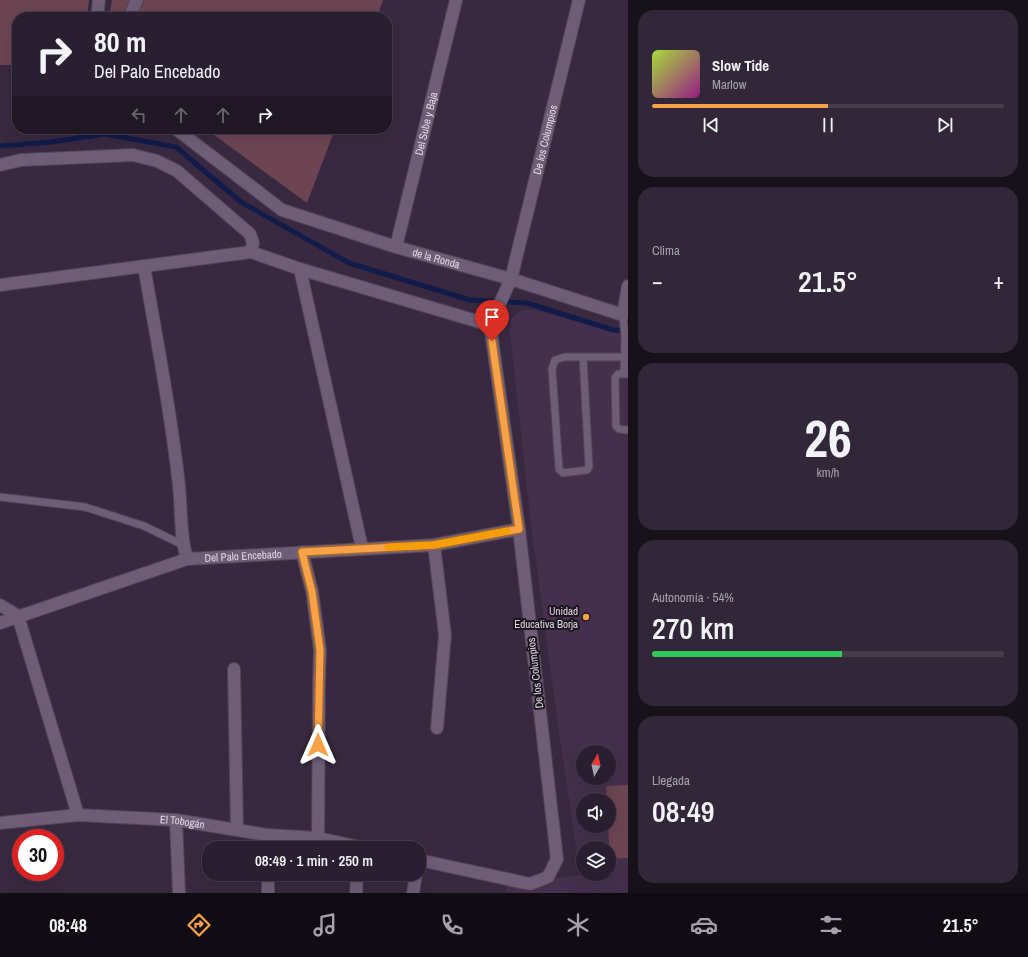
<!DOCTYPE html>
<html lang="es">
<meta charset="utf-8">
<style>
:root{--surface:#2a1f30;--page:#322738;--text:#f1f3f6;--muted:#a5a2ab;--line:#463d4c;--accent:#f7a149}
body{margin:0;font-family:"Archivo Narrow",sans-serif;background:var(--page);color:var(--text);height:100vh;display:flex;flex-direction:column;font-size:15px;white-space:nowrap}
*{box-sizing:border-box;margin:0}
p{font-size:13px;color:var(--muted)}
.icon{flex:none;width:22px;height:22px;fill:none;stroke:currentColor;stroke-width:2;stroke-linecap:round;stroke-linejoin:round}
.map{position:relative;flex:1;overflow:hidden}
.sheet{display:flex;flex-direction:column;gap:10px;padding:10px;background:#17111a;width:400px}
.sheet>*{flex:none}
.hud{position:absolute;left:12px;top:12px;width:380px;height:122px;border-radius:16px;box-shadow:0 4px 16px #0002,0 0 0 1px var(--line);background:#2a1f30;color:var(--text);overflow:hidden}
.needle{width:26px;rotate:9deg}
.tools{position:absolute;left:576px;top:745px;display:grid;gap:8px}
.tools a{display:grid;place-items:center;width:40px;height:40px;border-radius:50%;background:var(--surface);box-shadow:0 4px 16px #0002,0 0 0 1px var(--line);font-size:20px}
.speed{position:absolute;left:12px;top:829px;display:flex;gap:8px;font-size:20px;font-weight:700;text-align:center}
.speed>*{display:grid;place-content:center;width:52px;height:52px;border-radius:50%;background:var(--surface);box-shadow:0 4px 16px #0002,0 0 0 1px var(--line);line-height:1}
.speed .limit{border:6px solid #d22;background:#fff;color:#111}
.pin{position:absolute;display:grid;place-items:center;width:34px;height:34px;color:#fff;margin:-41px -17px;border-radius:50% 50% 50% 0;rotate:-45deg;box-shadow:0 0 4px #0007}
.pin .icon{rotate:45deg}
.me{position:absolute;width:44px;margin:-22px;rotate:0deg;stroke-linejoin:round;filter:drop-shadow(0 0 3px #0008)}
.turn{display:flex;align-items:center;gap:14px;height:84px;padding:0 16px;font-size:18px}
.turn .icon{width:52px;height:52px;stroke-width:2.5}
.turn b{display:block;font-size:28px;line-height:34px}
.lanes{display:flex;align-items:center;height:38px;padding:0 16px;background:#0003;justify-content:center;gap:20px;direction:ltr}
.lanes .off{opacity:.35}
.big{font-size:30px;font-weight:600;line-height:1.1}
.sheet .card{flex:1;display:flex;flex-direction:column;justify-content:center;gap:6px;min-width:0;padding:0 14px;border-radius:16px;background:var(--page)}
.sheet .dial{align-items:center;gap:0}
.dial b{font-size:52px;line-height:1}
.song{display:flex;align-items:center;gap:12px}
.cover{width:48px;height:48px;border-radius:6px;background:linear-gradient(135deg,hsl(80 70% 55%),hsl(310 70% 35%))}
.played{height:4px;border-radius:2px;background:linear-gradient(90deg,var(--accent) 50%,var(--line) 50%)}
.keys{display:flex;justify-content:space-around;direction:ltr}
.heat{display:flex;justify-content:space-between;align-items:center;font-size:22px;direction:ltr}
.charge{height:6px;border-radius:3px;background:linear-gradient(90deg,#34c759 54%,var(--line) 0)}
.trip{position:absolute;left:202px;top:841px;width:224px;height:40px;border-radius:16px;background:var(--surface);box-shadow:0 4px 16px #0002,0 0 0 1px var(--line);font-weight:600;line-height:40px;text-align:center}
.tab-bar{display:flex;height:64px;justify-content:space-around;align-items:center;background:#110c13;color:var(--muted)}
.tab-bar .icon{width:28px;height:28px}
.tab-bar .selected{color:var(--accent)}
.tab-bar b{font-size:18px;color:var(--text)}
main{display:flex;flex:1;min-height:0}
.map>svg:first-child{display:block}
.built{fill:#44304d;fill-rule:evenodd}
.green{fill:#6d4552}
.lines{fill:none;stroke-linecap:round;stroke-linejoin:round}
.stream{stroke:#131b4a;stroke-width:5}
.service-casing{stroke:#514458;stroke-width:9}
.minor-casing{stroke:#514458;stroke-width:14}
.service{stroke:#6f5d77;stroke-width:7}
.minor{stroke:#6f5d77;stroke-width:12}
.route-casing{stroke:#a1692f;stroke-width:10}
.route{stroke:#f7a149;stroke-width:7}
.slow{stroke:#f59e0b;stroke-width:7}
.poi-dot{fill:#f7a149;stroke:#1c151f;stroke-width:1.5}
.labels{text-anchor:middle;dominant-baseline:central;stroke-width:4;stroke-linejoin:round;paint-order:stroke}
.street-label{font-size:11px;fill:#e0d6e5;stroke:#1c151f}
.poi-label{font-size:11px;fill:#e0d6e5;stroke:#1c151f;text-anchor:end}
</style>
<main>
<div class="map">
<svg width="628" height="893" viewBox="0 0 628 893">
<rect width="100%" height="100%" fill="#382940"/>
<!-- built -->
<path class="built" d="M523 310H535L628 336V893H505L507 885 580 875 556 711 531 524 510 333 511 319 516 314ZM583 752H609V778H583ZM583 800H609V826H583ZM583 848H609V874H583Z"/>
<!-- green -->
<path class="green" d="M0 0H89L88 10 84 17H17V65H0Z
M112 0H383L377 17H109Z
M206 129H335L307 203Z
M628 785V858L610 859 608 826 609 800H607L606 786Z"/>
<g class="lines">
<!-- stream -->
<path class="stream" d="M0 146 51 142 105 134 176 147 241 202 349 263 470 300 527 303 613 330 628 331"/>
<!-- service casing -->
<g class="service-casing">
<path id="service" d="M623 315 625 338 624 374
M583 357 589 467 587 470 563 473 559 469 552 369 555 360 565 357H623
M628 374H618L615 378 616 426 619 429 628 430
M0 497 85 507 144 526 183 545"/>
</g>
<!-- minor casing -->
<g class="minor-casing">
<g id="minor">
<path d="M97 17 99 0"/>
<path d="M129 17 137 0"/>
<path id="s1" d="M176 129 282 210 396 247 511 279 623 315 628 286"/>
<path d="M0 165 21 160 133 155 157 161 177 171 250 234 253 243 251 252"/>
<path id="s2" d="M396 247 456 0"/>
<path d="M144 266C156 336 170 406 178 477 182 505 179 533 187 559"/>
<path d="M300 269 362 548"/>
<path d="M0 285 251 252 300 269 490 325"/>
<path id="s3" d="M490 325 511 279 579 0"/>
<path d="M434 545 445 635 437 728"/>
<path d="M302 552 312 591 320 650 319 682 318 838"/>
<path d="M0 605 18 616 78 815"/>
<path id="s4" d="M0 623 187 559 434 545 519 529"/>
<path d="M234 669 237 830"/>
<path d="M176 820 179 893"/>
<path id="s5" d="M0 823 78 815 176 820 267 835 318 838 364 848"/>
<path d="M267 835V848"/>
<path d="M419 860 530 884 548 877 557 859 519 529 490 325"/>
<path d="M268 874V893"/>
<path d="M356 893 357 874"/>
<path d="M413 893 416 874"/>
</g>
</g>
<!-- service -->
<use href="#service" class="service"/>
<!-- minor -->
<use href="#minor" class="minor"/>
</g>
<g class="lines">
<!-- route casing -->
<g class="route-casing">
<path id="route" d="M318 745 320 650 312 592 302 552 434 545 519 529 492 341"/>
</g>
<!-- route -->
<use href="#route" class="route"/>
<!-- slow -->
<path class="slow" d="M388 547 434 545 507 531"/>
</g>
<!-- markers -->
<circle class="poi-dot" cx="586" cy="617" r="4"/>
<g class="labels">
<!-- street labels -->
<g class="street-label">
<text stroke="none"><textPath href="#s2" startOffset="127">Del Sube y Baja</textPath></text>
<text stroke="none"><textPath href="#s3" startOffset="194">De los Columpios</textPath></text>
<text stroke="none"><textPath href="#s1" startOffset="295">de la Ronda</textPath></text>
<text stroke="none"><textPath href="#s4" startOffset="254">Del Palo Encebado</textPath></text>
<text transform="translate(535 673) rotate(-97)">De los Columpios</text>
<text stroke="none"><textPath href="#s5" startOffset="183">El Tobogán</textPath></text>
</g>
<!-- poi labels -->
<g class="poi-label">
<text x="578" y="611">Unidad<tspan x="578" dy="13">Educativa Borja</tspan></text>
</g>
</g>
</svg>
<div class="tools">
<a><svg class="needle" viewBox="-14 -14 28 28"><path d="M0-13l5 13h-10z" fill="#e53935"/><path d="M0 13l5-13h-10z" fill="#a5a2ab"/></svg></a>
<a><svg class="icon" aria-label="sound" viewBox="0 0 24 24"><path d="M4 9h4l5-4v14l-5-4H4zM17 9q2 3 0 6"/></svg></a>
<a><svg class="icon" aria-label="layers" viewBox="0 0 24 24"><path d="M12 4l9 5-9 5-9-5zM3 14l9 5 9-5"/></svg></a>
</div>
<div class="speed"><div class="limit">30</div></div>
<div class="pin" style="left:492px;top:341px;background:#d93025"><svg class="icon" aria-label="arrive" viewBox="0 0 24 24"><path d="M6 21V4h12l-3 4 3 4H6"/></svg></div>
<svg class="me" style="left:318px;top:745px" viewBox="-20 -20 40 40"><path d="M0-17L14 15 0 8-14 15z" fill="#f7a149" stroke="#fff" stroke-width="4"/></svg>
<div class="trip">08:49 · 1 min · 250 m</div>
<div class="hud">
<div class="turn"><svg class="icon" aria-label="right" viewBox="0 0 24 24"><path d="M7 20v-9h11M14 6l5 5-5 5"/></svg><div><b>80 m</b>Del Palo Encebado</div></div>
<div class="lanes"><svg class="icon off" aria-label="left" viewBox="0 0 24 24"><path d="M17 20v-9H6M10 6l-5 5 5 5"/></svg><svg class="icon off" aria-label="ahead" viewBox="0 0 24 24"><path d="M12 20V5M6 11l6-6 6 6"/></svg><svg class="icon off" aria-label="ahead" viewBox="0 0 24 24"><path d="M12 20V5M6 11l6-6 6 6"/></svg><svg class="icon" aria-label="right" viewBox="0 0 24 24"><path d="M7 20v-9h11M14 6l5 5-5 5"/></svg></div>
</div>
</div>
<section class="sheet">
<div class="card">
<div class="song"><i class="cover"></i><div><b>Slow Tide</b><p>Marlow</p></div></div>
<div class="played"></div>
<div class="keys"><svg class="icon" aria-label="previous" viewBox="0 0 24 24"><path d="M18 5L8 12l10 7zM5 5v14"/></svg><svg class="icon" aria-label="pause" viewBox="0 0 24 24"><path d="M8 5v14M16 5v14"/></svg><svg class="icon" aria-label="next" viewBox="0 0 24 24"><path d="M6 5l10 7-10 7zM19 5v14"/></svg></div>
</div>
<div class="card"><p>Clima</p>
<div class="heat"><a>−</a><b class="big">21.5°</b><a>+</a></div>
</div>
<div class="card dial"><b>26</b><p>km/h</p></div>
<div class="card"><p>Autonomía · 54%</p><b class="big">270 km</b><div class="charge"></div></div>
<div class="card"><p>Llegada</p><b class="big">08:49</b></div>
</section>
</main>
<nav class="tab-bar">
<b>08:48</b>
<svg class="icon selected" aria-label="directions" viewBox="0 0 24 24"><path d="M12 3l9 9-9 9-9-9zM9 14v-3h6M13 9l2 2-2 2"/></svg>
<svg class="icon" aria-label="music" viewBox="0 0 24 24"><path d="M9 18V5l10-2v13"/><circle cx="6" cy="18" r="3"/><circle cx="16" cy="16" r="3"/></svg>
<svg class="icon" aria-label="phone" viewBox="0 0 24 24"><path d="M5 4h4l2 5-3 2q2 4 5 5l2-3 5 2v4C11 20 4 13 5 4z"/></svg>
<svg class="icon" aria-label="climate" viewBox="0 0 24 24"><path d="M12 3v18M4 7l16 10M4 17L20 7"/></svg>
<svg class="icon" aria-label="car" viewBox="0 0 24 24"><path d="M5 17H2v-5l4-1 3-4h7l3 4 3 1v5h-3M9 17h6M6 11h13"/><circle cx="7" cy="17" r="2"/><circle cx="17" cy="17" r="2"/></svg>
<svg class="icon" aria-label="filters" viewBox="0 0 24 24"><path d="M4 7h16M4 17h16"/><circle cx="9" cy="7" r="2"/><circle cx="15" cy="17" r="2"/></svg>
<b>21.5°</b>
</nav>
